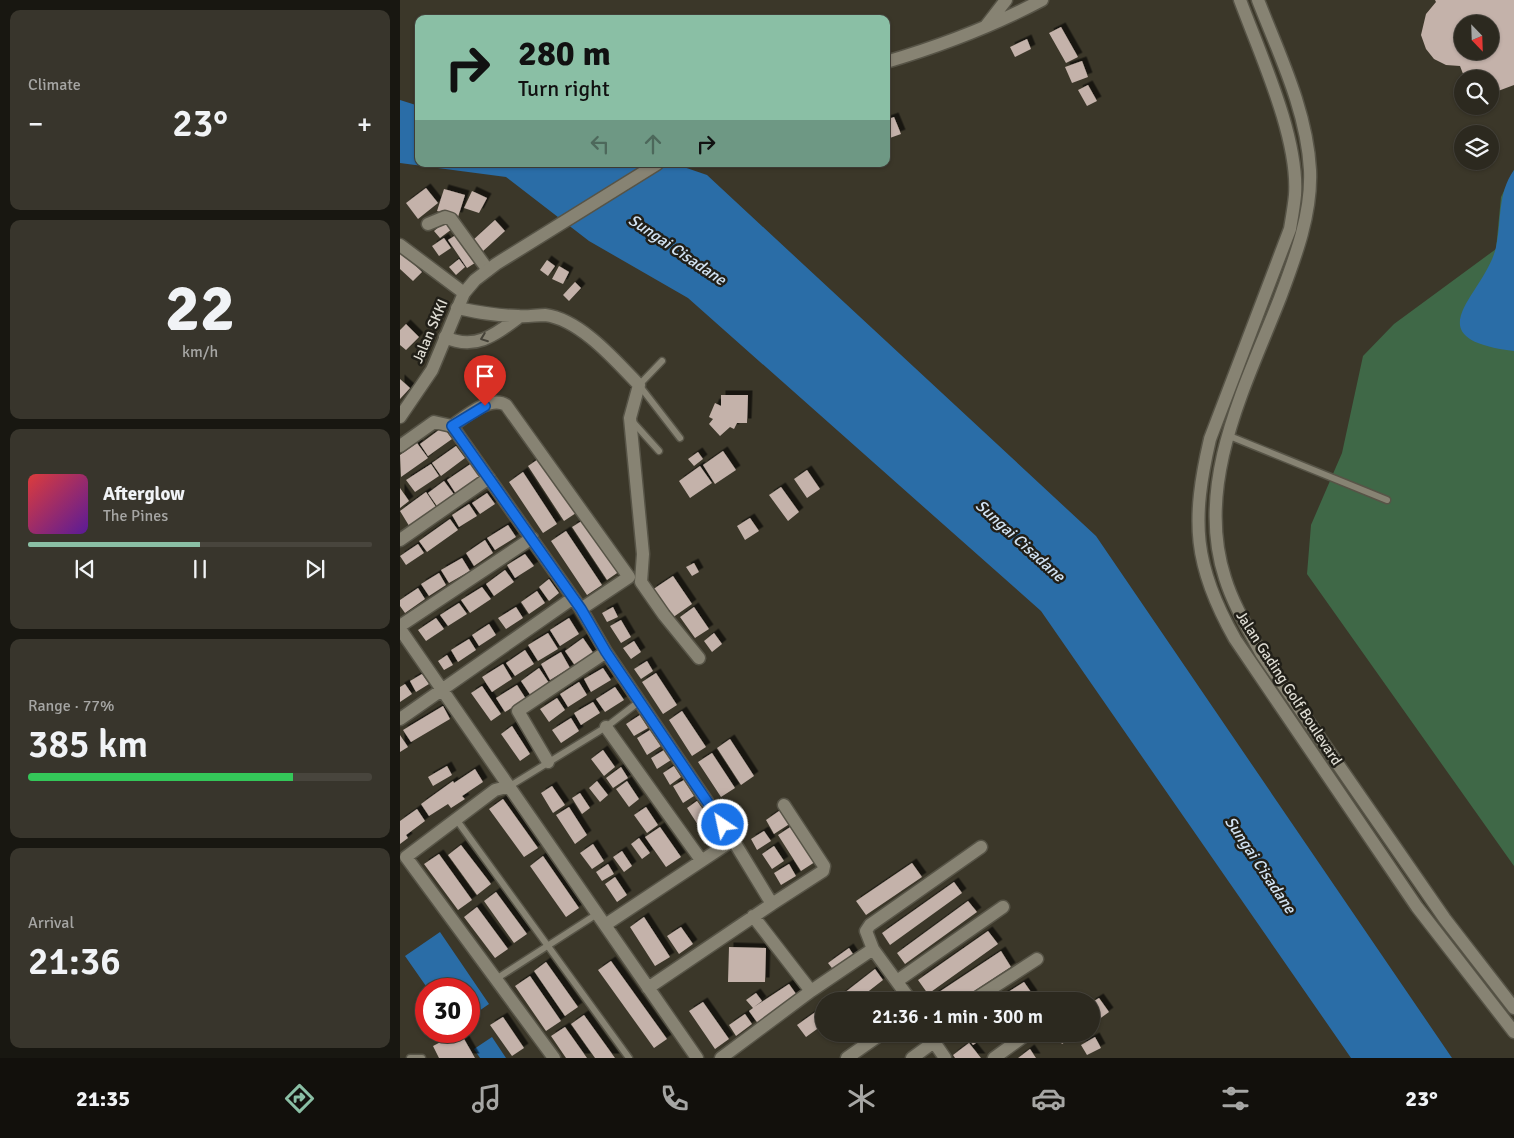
<!DOCTYPE html>
<meta charset="utf-8">
<style>
:root{--surface:#2c291f;--page:#38352c;--text:#f1f3f6;--muted:#a6a6a4;--line:#48453d;--accent:#8abfa5}
body{margin:0;font-family:Signika,sans-serif;background:var(--page);color:var(--text);height:100vh;display:flex;flex-direction:column;font-size:19px;white-space:nowrap}
*{box-sizing:border-box;margin:0}
p{font-size:16px;color:var(--muted)}
.icon{flex:none;width:28px;height:28px;fill:none;stroke:currentColor;stroke-width:2;stroke-linecap:round;stroke-linejoin:round}
.map{position:relative;flex:1;overflow:hidden}
.details{display:flex;flex-direction:column;gap:10px;padding:10px;background:#181711;width:400px}
.details>*{flex:none}
.guide{position:absolute;left:15px;top:15px;width:475px;height:152px;border-radius:10px;box-shadow:0 1px 4px #0004,0 0 0 1px var(--line);background:#8abfa5;color:#111;overflow:hidden}
.needle{width:32px;rotate:157deg}
.controls{position:absolute;left:1054px;top:15px;display:grid;gap:10px}
.controls a{display:grid;place-items:center;width:45px;height:45px;border-radius:50%;background:var(--surface);box-shadow:0 1px 4px #0004,0 0 0 1px var(--line);font-size:25px}
.speed{position:absolute;left:15px;top:978px;display:flex;gap:10px;font-size:25px;font-weight:700;text-align:center}
.speed>*{display:grid;place-content:center;width:65px;height:65px;border-radius:50%;background:var(--surface);box-shadow:0 1px 4px #0004,0 0 0 1px var(--line);line-height:1}
.speed .limit{border:8px solid #d22;background:#fff;color:#111}
.pin{position:absolute;display:grid;place-items:center;width:42px;height:42px;color:#fff;margin:-51px -21px;border-radius:50% 50% 50% 0;rotate:-45deg;box-shadow:0 0 5px #0007}
.pin .icon{rotate:45deg}
.me{position:absolute;width:55px;margin:-28px;rotate:326deg;stroke-linejoin:round;filter:drop-shadow(0 0 4px #0008)}
.turn{display:flex;align-items:center;gap:18px;height:105px;padding:0 20px;font-size:22px}
.turn .icon{width:65px;height:65px;stroke-width:2.5}
.turn b{display:block;font-size:35px;line-height:42px}
.lanes{display:flex;align-items:center;height:48px;padding:0 20px;background:#0003;justify-content:center;gap:25px;direction:ltr}
.lanes .off{opacity:.35}
.big{font-size:38px;font-weight:600;line-height:1.1}
.details .card{flex:1;display:flex;flex-direction:column;justify-content:center;gap:8px;min-width:0;padding:0 18px;border-radius:10px;background:var(--page)}
.details .dial{align-items:center;gap:0}
.dial b{font-size:65px;line-height:1}
.song{display:flex;align-items:center;gap:15px}
.cover{width:60px;height:60px;border-radius:8px;background:linear-gradient(135deg,hsl(0 70% 55%),hsl(270 70% 35%))}
.played{height:5px;border-radius:2px;background:linear-gradient(90deg,var(--accent) 50%,var(--line) 50%)}
.keys{display:flex;justify-content:space-around;direction:ltr}
.heat{display:flex;justify-content:space-between;align-items:center;font-size:28px;direction:ltr}
.charge{height:8px;border-radius:4px;background:linear-gradient(90deg,#34c759 77%,var(--line) 0)}
.trip{position:absolute;left:415px;top:992px;width:285px;height:50px;border-radius:25px;background:var(--surface);box-shadow:0 1px 4px #0004,0 0 0 1px var(--line);font-weight:600;line-height:50px;text-align:center}
.dock{display:flex;height:80px;justify-content:space-around;align-items:center;background:#12100c;color:var(--muted)}
.dock .icon{width:35px;height:35px}
.dock .active{color:var(--accent)}
.dock b{font-size:22px;color:var(--text)}
main{display:flex;flex:1;min-height:0}
.map>svg:first-child{display:block}
.green{fill:#3f6847}
.water{fill:#2a6da7}
.building{fill:#c4b2aa;fill-rule:evenodd;filter:url(#shadow)}
.lines{fill:none;stroke-linecap:round;stroke-linejoin:round}
.lane-casing{stroke:#575447;stroke-width:9}
.street-casing{stroke:#575447;stroke-width:15}
.secondary-casing{stroke:#575447;stroke-width:15}
.lane{stroke:#878373;stroke-width:6}
.street{stroke:#878373;stroke-width:12}
.secondary{stroke:#878373;stroke-width:12}
.oneway{stroke:#454238}
.route-casing{stroke:#114b97;stroke-width:12}
.route{stroke:#1a73e8;stroke-width:9}
.labels{text-anchor:middle;dominant-baseline:central;stroke-width:5;stroke-linejoin:round;paint-order:stroke}
.street-label{font-size:15px;fill:#dedcd3;stroke:#211f18}
.water-label{font-size:16px;font-style:italic;fill:#d2e3f3;stroke:#211f18}
</style>
<main>
<section class="details">
<div class="card"><p>Climate</p>
<div class="heat"><a>−</a><b class="big">23°</b><a>+</a></div>
</div>
<div class="card dial"><b>22</b><p>km/h</p></div>
<div class="card">
<div class="song"><i class="cover"></i><div><b>Afterglow</b><p>The Pines</p></div></div>
<div class="played"></div>
<div class="keys"><svg class="icon" aria-label="previous" viewBox="0 0 24 24"><path d="M18 5L8 12l10 7zM5 5v14"/></svg><svg class="icon" aria-label="pause" viewBox="0 0 24 24"><path d="M8 5v14M16 5v14"/></svg><svg class="icon" aria-label="next" viewBox="0 0 24 24"><path d="M6 5l10 7-10 7zM19 5v14"/></svg></div>
</div>
<div class="card"><p>Range · 77%</p><b class="big">385 km</b><div class="charge"></div></div>
<div class="card"><p>Arrival</p><b class="big">21:36</b></div>
</section>
<div class="map">
<svg width="1114" height="1058" viewBox="0 0 1114 1058">
<defs>
<filter id="shadow"><feDropShadow dx="4.5" dy="-4.5" stdDeviation="0" flood-color="#0009"/></filter>
</defs>
<rect width="100%" height="100%" fill="#3b3729"/>
<!-- green -->
<path class="green" d="M1114 170V866L907 574 911 525 942 453 963 356 994 324 1096 249 1101 197Z"/>
<!-- water -->
<path class="water" d="M0 100 19 106V164H275L307 175 696 536 1052 1058H951L641 611 288 298 189 241 106 177 0 163Z
M1114 170V351C1010 338 1086 294 1096 247 1102 220 1097 194 1114 170Z
M40 932 89 1004 69 1018V989H28L5 956Z
M92 1037 106 1058H80L74 1049Z"/>
<!-- building -->
<path class="building" d="M1035 0H1114V85L1090 94V79H1065L1060 66 1046 65 1034 59 1026 49 1021 35 1026 14 1036 2ZM1062 24H1090V51H1062Z
M661 27 678 57 666 63 649 33Z
M627 39 631 49 615 57 610 47Z
M682 61 688 77 672 83 665 67Z
M688 85 697 101 687 106 678 90Z
M494 117 501 134 487 139 486 120Z
M26 188 38 203 18 219 6 203Z
M44 189 65 195 58 217 37 211Z
M72 191 87 198 79 213 64 208Z
M95 220 105 231 82 252 72 241Z
M46 221 52 229 40 238 34 231Z
M59 233 78 261 67 268 48 240Z
M44 238 51 248 39 256 32 246Z
M0 251 22 272 13 281 0 269Z
M59 259 65 267 56 275 49 267Z
M147 260 155 266 148 276 140 270Z
M159 266 169 272 163 284 152 279Z
M175 282 181 288 169 301 163 295Z
M6 324 19 337 6 350 0 345V330Z
M0 379 10 388 0 399Z
M321 395H348L347 423H337L334 429 330 427 320 436 309 424 313 419 309 417 315 403 321 406Z
M43 427 52 439 28 456 20 444Z
M17 443 28 458 1 477 0 455Z
M56 446 65 458 41 476 32 463Z
M323 451 336 470 315 484 303 465Z
M298 452 303 459 294 466 288 459Z
M140 458 176 513 164 521 128 466Z
M72 463 81 477 56 494 47 480Z
M31 464 39 476 15 492 6 480Z
M300 466 312 483 290 498 279 481Z
M407 470 420 489 407 498 394 479Z
M123 472 157 524 143 533 109 482Z
M44 481 56 497 39 509 28 493Z
M381 487 399 512 388 521 369 495Z
M0 488 9 501 0 508Z
M26 492 38 510 11 529 0 511Z
M87 493 95 504 80 514 72 503Z
M69 504 77 516 59 527 52 515Z
M350 518 359 531 345 540 337 526Z
M50 519 58 530 27 552 19 541Z
M185 519 220 571 207 580 172 527Z
M108 525 116 537 95 550 87 538Z
M166 531 202 585 187 595 151 541Z
M85 540 93 553 74 566 66 553Z
M18 544 24 553 6 565 0 556Z
M125 554 134 566 115 578 107 565Z
M62 558 70 571 49 583 41 570Z
M294 563 299 572 292 576 286 567Z
M105 570 114 582 94 596 86 584Z
M39 573 46 585 29 596 21 584Z
M273 576 292 604 272 618 252 590Z
M149 579 159 593 149 601 139 587Z
M82 587 91 599 70 613 61 600Z
M18 588 25 599 5 613 0 606V600Z
M137 591 145 603 129 614 121 602Z
M59 603 67 614 48 626 40 615Z
M116 607 123 618 106 629 98 618Z
M213 607 218 617 207 622 202 613Z
M294 607 309 629 295 638 280 617Z
M36 618 44 629 26 641 18 630Z
M169 618 179 634 160 646 150 630Z
M221 620 231 637 221 643 210 626Z
M89 624 96 635 79 646 72 635Z
M148 633 158 649 138 661 128 645Z
M314 633 322 644 312 652 304 641Z
M183 638 194 654 176 667 165 651Z
M69 639 76 650 58 662 51 650Z
M234 641 241 652 231 659 223 648Z
M125 650 134 664 115 676 106 663Z
M161 652 170 668 150 680 141 664Z
M47 655 53 665 44 670 38 661Z
M247 661 253 671 241 679 234 669Z
M103 664 112 679 92 692 82 677Z
M139 668 149 683 131 696 121 681Z
M203 668 211 680 191 692 184 679Z
M256 673 277 705 263 714 242 682Z
M22 674 29 684 16 692 10 681Z
M179 682 187 695 168 707 160 694Z
M5 684 12 694 0 702V687Z
M117 685 126 699 105 712 96 698Z
M82 686 101 714 91 721 71 693Z
M215 687 224 700 205 712 196 699Z
M157 698 165 710 149 722 140 709Z
M193 702 200 713 181 725 174 713Z
M43 706 50 719 11 742 3 730Z
M282 711 306 747 292 756 269 720Z
M240 715 248 728 234 736 226 724Z
M171 718 179 731 161 743 152 730Z
M112 726 130 754 120 761 101 734Z
M250 730 261 746 247 755 237 738Z
M0 735 8 747 0 752Z
M330 739 354 776 341 785 317 748Z
M203 750 215 767 204 776 191 759Z
M264 750 271 760 257 769 251 758Z
M312 753 335 788 321 797 298 762Z
M47 766 52 775 33 786 28 777Z
M274 766 281 777 270 785 263 773Z
M221 767 228 778 213 788 206 778Z
M75 769 83 782 62 796 65 799 51 808 48 804 29 816 21 804 53 781 54 783Z
M284 780 294 796 283 803 273 786Z
M197 781 208 795 200 802 189 788Z
M227 781 239 799 229 807 216 789Z
M152 786 165 805 153 813 141 793Z
M180 793 190 808 182 814 172 798Z
M103 799 138 848 124 857 89 809Z
M297 801 309 818 298 825 287 808Z
M169 807 187 835 175 844 156 815Z
M246 807 258 825 247 833 234 815Z
M17 809 25 821 6 835 8 838 0 844V821Z
M382 809 391 823 374 834 366 820Z
M313 823 319 832 310 838 304 828Z
M395 824 418 860 401 871 378 835Z
M260 827 281 857 266 867 245 837Z
M364 831 371 841 357 850 351 839Z
M239 838 250 853 242 859 231 844Z
M193 844 204 861 192 869 180 853Z
M61 845 91 884 77 895 48 855Z
M374 846 384 861 372 869 362 854Z
M222 851 232 866 224 872 213 857Z
M39 854 72 900 58 910 24 864Z
M143 856 179 908 166 917 130 866Z
M512 863 522 877 466 915 456 901Z
M208 864 214 874 202 881 196 872Z
M389 864 396 876 381 885 374 873Z
M215 877 227 895 217 902 205 884Z
M554 882 562 893 490 945 482 933Z
M96 892 127 934 114 943 84 901Z
M568 901 577 912 505 964 497 953Z
M77 907 108 949 95 958 64 917Z
M244 917 270 957 255 966 230 927Z
M281 927 293 944 279 954 267 936Z
M588 931 598 944 528 994 518 980Z
M329 947 366 948 365 982H328Z
M449 948 455 957 435 972 428 963Z
M601 951 611 967 559 1001H532L530 998Z
M211 961 267 1039 254 1048 198 970Z
M146 962 178 1007 165 1016 134 971Z
M475 969 483 980 456 1001H442L439 997Z
M130 976 161 1021 146 1031 115 986Z
M624 982 633 995 624 1001H594Z
M389 984 399 998 359 1025 349 1011 353 1008 346 1000 356 993 362 1001 354 1007Z
M493 993 498 1001H480Z
M699 998 709 1012 691 1025V1003Z
M303 1002 329 1039 315 1049 289 1011Z
M424 1006V1024L406 1037 397 1025Z
M345 1014 352 1024 336 1036 329 1025Z
M184 1015 215 1058H195L171 1024Z
M103 1017 124 1048 112 1056 90 1025Z
M165 1027 187 1058H166L151 1036Z
M60 1032 75 1058H39L33 1046Z
M447 1034H464L452 1041Z
M565 1034H589L573 1045Z
M655 1034H677L662 1044Z
M695 1037 701 1048 687 1055 681 1045Z
M569 1043 581 1058H555L553 1055Z
M630 1049 636 1058H618Z"/>
<g class="lines">
<!-- lane casing -->
<g class="lane-casing">
<path id="lane" d="M262 361 239 385 280 438
M232 421 259 451
M827 435 987 500
M110 786 206 727 240 701
M56 819 229 1058
M96 979 197 914
M10 1058H22"/>
</g>
<!-- street casing -->
<g class="street-casing">
<path id="street" d="M858 0C879 54 907 111 910 170 912 214 895 258 880 298 846 385 794 483 825 578 833 604 848 629 861 653L1045 919 1114 1008
M28 224 45 217 51 219 88 270
M0 245 64 293
M57 308C77 312 97 316 118 316 127 317 136 315 145 315 180 319 216 361 239 385L230 418 243 554 241 582 264 615 299 658
M45 337C75 351 95 335 119 317
M0 446 34 422 52 426
M0 540 89 478
M181 609 229 577 106 405C90 395 65 417 52 426L181 609 206 652 333 840 372 904 248 988
M0 626 132 538
M0 629 297 1058
M0 719 173 598
M206 727 301 860
M148 762 118 711 206 652
M110 786 95 790 6 857 154 1058
M372 904 423 871 424 866 384 805
M353 916 411 991
M205 925 333 840
M497 981 603 907
M511 1001 473 949 466 931 470 925 581 847
M572 1001 637 959
M531 1034 534 1042 545 1058
M321 1058 411 991 473 949
M447 1058 481 1034
M512 1058 534 1042
M594 1058 627 1034"/>
</g>
<!-- secondary casing -->
<g class="secondary-casing">
<path id="secondary" d="M840 0C860 54 899 138 895 195 894 206 892 217 890 229L810 439C791 521 793 565 835 639L1017 907 1114 1032
M586 26 606 0
M486 62C540 46 593 26 642 0
M0 417 32 370 64 293 75 280 96 264 257 164"/>
</g>
<!-- lane -->
<use href="#lane" class="lane"/>
<!-- street -->
<use href="#street" class="street"/>
<!-- secondary -->
<use href="#secondary" class="secondary"/>
</g>
<!-- one-way arrows -->
<defs><path id="oneway-chevron" d="M-2-3.5L2.5 0L-2 3.5" fill="none" stroke-width="1.6" stroke-linecap="round" stroke-linejoin="round" transform="scale(1.25)"/></defs>
<use class="oneway" href="#oneway-chevron" transform="translate(84 338) rotate(159)"/>
<g class="lines">
<!-- route casing -->
<g class="route-casing">
<path id="route" d="M85 406 52 426 181 609 206 652 323 825"/>
</g>
<!-- route -->
<use href="#route" class="route"/>
</g>
<g class="labels">
<!-- street labels -->
<g class="street-label">
<text transform="translate(30 331) rotate(-67)">Jalan SKKI</text>
<text transform="translate(889 688) rotate(57)">Jalan Gading Golf Boulevard</text>
</g>
<!-- water labels -->
<g class="water-label">
<text transform="translate(277 250) rotate(34)">Sungai Cisadane</text>
<text transform="translate(620 541) rotate(42)">Sungai Cisadane</text>
<text transform="translate(860 865) rotate(56)">Sungai Cisadane</text>
</g>
</g>
</svg>
<div class="controls">
<a><svg class="needle" viewBox="-14 -14 28 28"><path d="M0-13l5 13h-10z" fill="#e53935"/><path d="M0 13l5-13h-10z" fill="#a6a6a4"/></svg></a>
<a><svg class="icon" aria-label="search" viewBox="0 0 24 24"><circle cx="10" cy="10" r="6"/><path d="M15 15l6 6"/></svg></a>
<a><svg class="icon" aria-label="layers" viewBox="0 0 24 24"><path d="M12 4l9 5-9 5-9-5zM3 14l9 5 9-5"/></svg></a>
</div>
<div class="speed"><div class="limit">30</div></div>
<div class="pin" style="left:85px;top:406px;background:#d93025"><svg class="icon" aria-label="arrive" viewBox="0 0 24 24"><path d="M6 21V4h12l-3 4 3 4H6"/></svg></div>
<svg class="me" style="left:323px;top:825px" viewBox="-20 -20 40 40"><circle r="17" fill="#1a73e8" stroke="#fff" stroke-width="3"/><path d="M0-11L8 9 0 5-8 9z" fill="#fff"/></svg>
<div class="trip">21:36 · 1 min · 300 m</div>
<div class="guide">
<div class="turn"><svg class="icon" aria-label="right" viewBox="0 0 24 24"><path d="M7 20v-9h11M14 6l5 5-5 5"/></svg><div><b>280 m</b>Turn right</div></div>
<div class="lanes"><svg class="icon off" aria-label="left" viewBox="0 0 24 24"><path d="M17 20v-9H6M10 6l-5 5 5 5"/></svg><svg class="icon off" aria-label="ahead" viewBox="0 0 24 24"><path d="M12 20V5M6 11l6-6 6 6"/></svg><svg class="icon" aria-label="right" viewBox="0 0 24 24"><path d="M7 20v-9h11M14 6l5 5-5 5"/></svg></div>
</div>
</div>
</main>
<nav class="dock">
<b>21:35</b>
<svg class="icon active" aria-label="directions" viewBox="0 0 24 24"><path d="M12 3l9 9-9 9-9-9zM9 14v-3h6M13 9l2 2-2 2"/></svg>
<svg class="icon" aria-label="music" viewBox="0 0 24 24"><path d="M9 18V5l10-2v13"/><circle cx="6" cy="18" r="3"/><circle cx="16" cy="16" r="3"/></svg>
<svg class="icon" aria-label="phone" viewBox="0 0 24 24"><path d="M5 4h4l2 5-3 2q2 4 5 5l2-3 5 2v4C11 20 4 13 5 4z"/></svg>
<svg class="icon" aria-label="climate" viewBox="0 0 24 24"><path d="M12 3v18M4 7l16 10M4 17L20 7"/></svg>
<svg class="icon" aria-label="car" viewBox="0 0 24 24"><path d="M5 17H2v-5l4-1 3-4h7l3 4 3 1v5h-3M9 17h6M6 11h13"/><circle cx="7" cy="17" r="2"/><circle cx="17" cy="17" r="2"/></svg>
<svg class="icon" aria-label="filters" viewBox="0 0 24 24"><path d="M4 7h16M4 17h16"/><circle cx="9" cy="7" r="2"/><circle cx="15" cy="17" r="2"/></svg>
<b>23°</b>
</nav>
